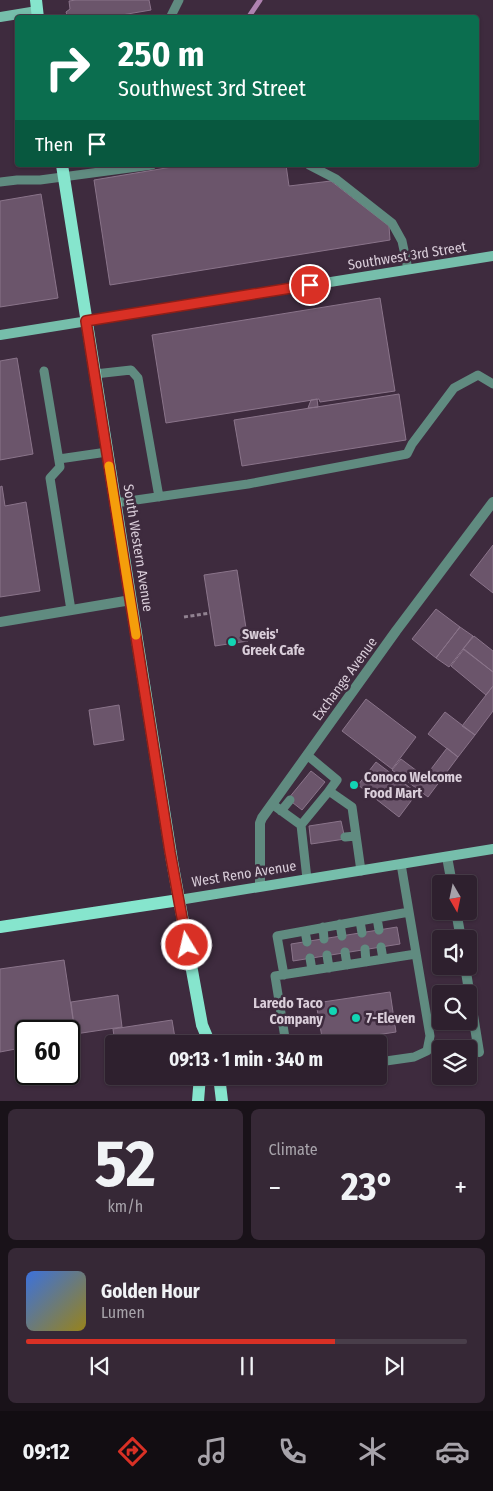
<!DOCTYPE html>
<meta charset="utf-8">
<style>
:root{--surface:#2e202e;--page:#362836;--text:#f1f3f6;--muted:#a7a3aa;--line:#493e4a;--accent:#d93025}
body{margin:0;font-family:"Fira Sans Condensed",sans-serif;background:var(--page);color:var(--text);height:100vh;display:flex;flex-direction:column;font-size:19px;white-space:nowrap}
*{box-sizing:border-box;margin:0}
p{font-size:16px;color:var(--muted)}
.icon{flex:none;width:28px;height:28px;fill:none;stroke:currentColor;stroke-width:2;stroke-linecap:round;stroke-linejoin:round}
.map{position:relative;height:1101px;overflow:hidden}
.drawer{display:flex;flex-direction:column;gap:8px;padding:8px;background:#191219;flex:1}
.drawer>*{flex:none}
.banner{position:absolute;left:15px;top:15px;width:464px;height:152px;border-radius:5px;box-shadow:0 1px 4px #0004,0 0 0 1px var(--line);background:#0b6e4f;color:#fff;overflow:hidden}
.needle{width:32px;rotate:171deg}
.fabs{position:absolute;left:432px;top:875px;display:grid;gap:10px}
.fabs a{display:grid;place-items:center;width:45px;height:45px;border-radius:5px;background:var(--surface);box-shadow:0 1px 4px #0004,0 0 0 1px var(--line);font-size:25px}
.speed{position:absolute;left:15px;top:1020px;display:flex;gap:10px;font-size:25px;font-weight:700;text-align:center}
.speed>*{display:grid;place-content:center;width:65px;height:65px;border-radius:50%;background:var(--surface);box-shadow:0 1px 4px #0004,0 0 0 1px var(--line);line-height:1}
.speed .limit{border:2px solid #111;border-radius:8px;background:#fff;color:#111}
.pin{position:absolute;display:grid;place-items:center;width:42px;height:42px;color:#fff;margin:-21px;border:2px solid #fff;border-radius:50%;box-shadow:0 1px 5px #0007}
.me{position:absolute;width:55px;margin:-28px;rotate:351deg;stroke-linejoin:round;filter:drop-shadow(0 0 4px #0008)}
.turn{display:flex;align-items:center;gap:18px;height:105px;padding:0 20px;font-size:22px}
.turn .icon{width:65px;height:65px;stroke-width:2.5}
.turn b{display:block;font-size:35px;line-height:42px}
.then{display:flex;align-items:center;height:48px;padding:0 20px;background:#0003;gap:10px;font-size:19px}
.big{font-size:38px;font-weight:700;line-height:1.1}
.drawer .card{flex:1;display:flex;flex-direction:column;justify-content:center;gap:8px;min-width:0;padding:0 18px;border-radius:8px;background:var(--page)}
.drawer .dial{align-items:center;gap:0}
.dial b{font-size:65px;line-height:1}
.song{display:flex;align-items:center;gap:15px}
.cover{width:60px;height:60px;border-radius:8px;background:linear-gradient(135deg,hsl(220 70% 55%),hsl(50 70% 35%))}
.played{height:5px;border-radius:2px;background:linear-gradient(90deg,var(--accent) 70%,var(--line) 70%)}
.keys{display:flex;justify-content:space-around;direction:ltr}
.heat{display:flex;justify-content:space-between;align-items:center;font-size:28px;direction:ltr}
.drawer .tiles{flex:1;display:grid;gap:8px;grid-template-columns:1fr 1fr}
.card:last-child{grid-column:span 2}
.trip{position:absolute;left:105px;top:1035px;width:282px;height:50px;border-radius:5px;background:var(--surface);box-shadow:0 1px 4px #0004,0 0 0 1px var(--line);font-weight:700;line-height:50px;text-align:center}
.tabs{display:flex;height:80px;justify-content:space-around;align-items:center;background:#120d12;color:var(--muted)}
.tabs .icon{width:35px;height:35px}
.tabs .on{color:var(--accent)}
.tabs b{font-size:22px;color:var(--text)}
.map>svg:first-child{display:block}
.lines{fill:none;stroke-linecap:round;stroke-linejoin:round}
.stream{stroke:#af82b0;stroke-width:5}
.building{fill:#6b556b;stroke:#8a748a}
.path{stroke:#918291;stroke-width:3;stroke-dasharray:4 2.5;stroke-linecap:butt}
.lane{stroke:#608b80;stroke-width:9}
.street{stroke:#608b80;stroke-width:10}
.secondary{stroke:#76beab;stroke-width:10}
.primary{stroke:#86e5cd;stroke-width:12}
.route-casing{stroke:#8d1f18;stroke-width:12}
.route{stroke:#d93025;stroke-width:9}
.slow{stroke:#f59e0b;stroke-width:9}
.poi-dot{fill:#12d5b4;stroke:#3e2b3e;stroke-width:2}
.labels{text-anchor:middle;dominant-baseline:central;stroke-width:5;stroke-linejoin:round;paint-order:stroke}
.street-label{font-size:14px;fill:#daceda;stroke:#3e2b3e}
.poi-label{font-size:14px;font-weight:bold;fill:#daceda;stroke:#3e2b3e;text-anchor:start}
</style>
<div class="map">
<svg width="493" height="1101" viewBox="0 0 493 1101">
<rect width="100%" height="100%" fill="#3e2b3e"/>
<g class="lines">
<!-- stream -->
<path class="stream" d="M248 18 260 0"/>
</g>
<!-- building -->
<path class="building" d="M76 0H149L151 10 104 18H68L66 12 70 9 69 1Z
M184 165H286L289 186 331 181 389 226 390 240 110 285 94 180Z
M41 194 58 298 0 307V201Z
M380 298 395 391 320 402 319 399 166 423 152 335Z
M17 358 33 454 0 460V361Z
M399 394 406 440 242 466 234 420Z
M317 399 318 407 308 408 311 400Z
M2 486 5 506 26 502 40 591 0 597V487Z
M493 545V593L470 575Z
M237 570 248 641 215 646 204 575Z
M436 609 460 627 436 658 412 639Z
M460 627 473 636 449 667 436 658Z
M474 636 493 651V672L463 649Z
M464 649 493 672V686L486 695 451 666Z
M493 686V711L475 735 462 726Z
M366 699 416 737 392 769 342 731Z
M119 705 124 740 94 745 89 710Z
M445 712 475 735 458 757 428 734Z
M447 748 458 757 428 797 392 770 401 759 425 777Z
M376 762 417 793 399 817 358 785Z
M311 771 325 782 302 810 288 799Z
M341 821 345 839 311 844 309 826Z
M397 927 400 944 293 961 291 944Z
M64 960 76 1039 69 1040V1031H26V1047L0 1052V969Z
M390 992 396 1032 323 1043 316 1003Z
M118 995 122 1027 75 1034 71 1002Z
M172 1020 176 1044H115L113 1029Z"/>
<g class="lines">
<!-- path -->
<path class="path" d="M184 617 210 613"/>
<!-- lane -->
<path class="lane" d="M170 18 179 0
M309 165 336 179 392 223 402 241 408 269
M0 182 17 180H40L152 165
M44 371 60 467 50 478 71 610
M95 374 131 370 138 378 159 497
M59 459 107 452
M115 503 248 484 407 454 412 444 454 388 478 375 493 384
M307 755 337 780 329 791
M272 804 301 825 329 791 352 807 361 871
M281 811 290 800
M301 825 307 879
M345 837 356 836
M377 918 379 930
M360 921 362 933
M340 924 342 936
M323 927 324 939
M305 931 307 942
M381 947 383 959
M365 949 366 962
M345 952 347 965
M327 955 329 968
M310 958 312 970
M284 975 277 936 409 912
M286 1044 275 976 416 954
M379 1062 414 1057 427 1051 430 1036 401 864"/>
<!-- street -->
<path class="street" d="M0 622 131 600
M447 857 452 884
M260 886V823L262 818 396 631 493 502
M456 911 461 939
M465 966 479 1052"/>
<!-- secondary -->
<path class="secondary" d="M0 17 37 11
M0 335 493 256
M179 900 493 849"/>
<!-- primary -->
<path class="primary" d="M36 0 38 18
M62 165 172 861 202 1025 210 1044
M0 927 179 900
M219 1076 222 1101
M198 1101 200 1076"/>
</g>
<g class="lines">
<!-- route casing -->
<g class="route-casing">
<path id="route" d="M187 945 170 852 86 321 310 285"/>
</g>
<!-- route -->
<use href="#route" class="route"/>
<!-- slow -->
<path class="slow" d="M109 466 136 635"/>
</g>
<!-- markers -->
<g class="poi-dot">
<circle cx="232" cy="642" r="5"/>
<circle cx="354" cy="785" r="5"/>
<circle cx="333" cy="1011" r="5"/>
<circle cx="356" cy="1018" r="5"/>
</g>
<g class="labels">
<!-- street labels -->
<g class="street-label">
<text transform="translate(407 256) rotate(-9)">Southwest 3rd Street</text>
<text transform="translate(138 548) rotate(81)">South Western Avenue</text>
<text transform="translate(345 679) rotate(-54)">Exchange Avenue</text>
<text transform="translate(244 874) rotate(-9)">West Reno Avenue</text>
</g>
<!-- poi labels -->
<g class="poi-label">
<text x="242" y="634">Sweis'<tspan x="242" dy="16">Greek Cafe</tspan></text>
<text x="364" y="777">Conoco Welcome<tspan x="364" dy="16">Food Mart</tspan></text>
<text x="323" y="1003" text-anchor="end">Laredo Taco<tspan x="323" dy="16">Company</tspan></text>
<text x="366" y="1018">7-Eleven</text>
</g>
</g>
</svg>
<div class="fabs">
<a><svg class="needle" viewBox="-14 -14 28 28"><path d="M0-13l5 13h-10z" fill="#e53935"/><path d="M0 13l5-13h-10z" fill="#a7a3aa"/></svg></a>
<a><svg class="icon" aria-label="sound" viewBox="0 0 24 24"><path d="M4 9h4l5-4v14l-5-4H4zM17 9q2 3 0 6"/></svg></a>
<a><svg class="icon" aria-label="search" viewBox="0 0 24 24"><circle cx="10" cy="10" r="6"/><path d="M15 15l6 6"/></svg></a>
<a><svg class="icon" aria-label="layers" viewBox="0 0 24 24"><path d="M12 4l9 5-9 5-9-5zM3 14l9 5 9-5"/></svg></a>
</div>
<div class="speed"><div class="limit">60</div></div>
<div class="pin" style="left:310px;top:285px;background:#d93025"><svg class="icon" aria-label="arrive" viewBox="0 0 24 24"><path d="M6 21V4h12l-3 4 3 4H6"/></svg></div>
<svg class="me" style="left:187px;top:945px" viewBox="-20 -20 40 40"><circle r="17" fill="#d93025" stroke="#fff" stroke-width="3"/><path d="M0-11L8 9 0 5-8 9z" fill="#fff"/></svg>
<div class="trip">09:13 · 1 min · 340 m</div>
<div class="banner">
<div class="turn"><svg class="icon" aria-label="right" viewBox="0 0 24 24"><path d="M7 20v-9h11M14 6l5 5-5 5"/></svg><div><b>250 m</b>Southwest 3rd Street</div></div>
<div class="then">Then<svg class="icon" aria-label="arrive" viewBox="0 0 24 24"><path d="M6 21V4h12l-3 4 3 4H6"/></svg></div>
</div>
</div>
<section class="drawer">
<div class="tiles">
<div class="card dial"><b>52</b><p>km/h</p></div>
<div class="card"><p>Climate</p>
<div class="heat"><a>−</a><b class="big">23°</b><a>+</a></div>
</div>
<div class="card">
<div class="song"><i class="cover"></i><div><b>Golden Hour</b><p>Lumen</p></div></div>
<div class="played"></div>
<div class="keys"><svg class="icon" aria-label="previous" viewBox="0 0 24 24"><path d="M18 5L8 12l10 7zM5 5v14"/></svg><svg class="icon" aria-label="pause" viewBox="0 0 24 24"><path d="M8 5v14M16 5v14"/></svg><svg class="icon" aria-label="next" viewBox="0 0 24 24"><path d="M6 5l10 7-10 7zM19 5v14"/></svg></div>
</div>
</div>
</section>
<nav class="tabs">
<b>09:12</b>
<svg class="icon on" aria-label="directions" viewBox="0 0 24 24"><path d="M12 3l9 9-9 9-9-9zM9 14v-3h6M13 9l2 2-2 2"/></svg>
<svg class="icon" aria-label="music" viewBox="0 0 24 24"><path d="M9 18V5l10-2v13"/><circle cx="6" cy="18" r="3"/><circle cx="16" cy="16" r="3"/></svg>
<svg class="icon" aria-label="phone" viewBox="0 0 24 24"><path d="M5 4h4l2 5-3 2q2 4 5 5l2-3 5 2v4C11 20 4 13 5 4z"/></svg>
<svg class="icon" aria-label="climate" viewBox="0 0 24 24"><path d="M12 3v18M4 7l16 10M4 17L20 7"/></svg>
<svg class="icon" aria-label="car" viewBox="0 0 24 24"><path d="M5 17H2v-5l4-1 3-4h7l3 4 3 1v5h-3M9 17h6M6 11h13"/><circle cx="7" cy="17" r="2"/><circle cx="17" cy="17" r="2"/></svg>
</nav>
